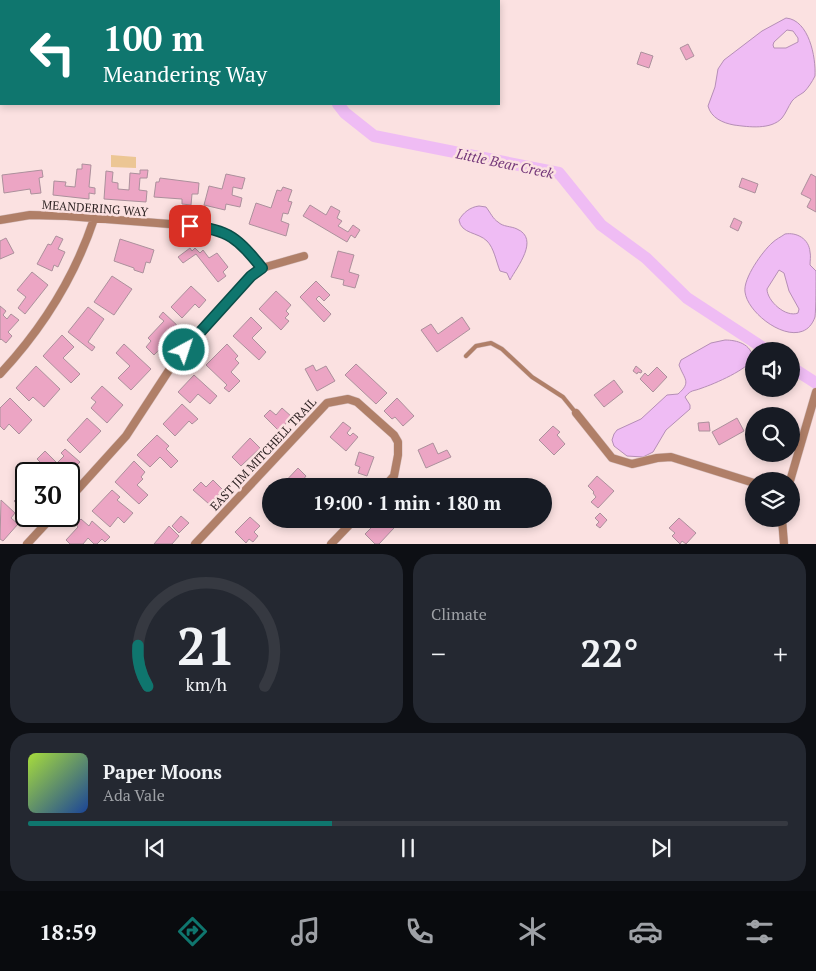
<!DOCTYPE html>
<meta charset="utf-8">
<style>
:root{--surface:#171b24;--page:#242831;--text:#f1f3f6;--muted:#9ea1a6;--line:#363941;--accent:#0f766e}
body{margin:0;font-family:"PT Serif",serif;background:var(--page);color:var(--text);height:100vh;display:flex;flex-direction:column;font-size:19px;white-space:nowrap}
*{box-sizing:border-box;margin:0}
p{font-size:16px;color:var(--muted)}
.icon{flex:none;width:28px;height:28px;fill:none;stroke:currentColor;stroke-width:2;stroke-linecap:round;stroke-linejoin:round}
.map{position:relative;height:544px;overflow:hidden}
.side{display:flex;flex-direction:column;gap:10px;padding:10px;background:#0d0f14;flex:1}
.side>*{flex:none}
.guide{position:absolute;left:0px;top:0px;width:500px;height:105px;box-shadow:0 2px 8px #0003;background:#0f766e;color:#fff;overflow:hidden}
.controls{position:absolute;left:745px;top:342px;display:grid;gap:10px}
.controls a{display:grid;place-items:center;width:55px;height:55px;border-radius:50%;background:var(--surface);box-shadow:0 2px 8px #0003;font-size:25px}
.speed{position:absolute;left:15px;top:462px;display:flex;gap:10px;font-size:25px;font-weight:700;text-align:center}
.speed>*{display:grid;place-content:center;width:65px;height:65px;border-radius:50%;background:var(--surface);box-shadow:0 2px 8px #0003;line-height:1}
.speed .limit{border:2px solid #111;border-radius:8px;background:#fff;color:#111}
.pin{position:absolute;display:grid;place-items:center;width:42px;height:42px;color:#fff;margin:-21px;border-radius:10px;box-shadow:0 2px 8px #0006}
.me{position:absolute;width:55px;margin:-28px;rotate:40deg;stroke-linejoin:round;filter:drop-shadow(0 0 4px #0008)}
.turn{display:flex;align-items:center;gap:18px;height:105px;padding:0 20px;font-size:22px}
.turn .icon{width:65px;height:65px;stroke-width:2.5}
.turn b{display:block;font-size:35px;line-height:42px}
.big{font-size:38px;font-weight:700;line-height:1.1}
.side .tile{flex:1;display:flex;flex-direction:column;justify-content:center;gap:8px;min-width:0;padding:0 18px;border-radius:20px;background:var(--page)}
.side .dial{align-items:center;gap:0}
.dial svg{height:130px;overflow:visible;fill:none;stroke:var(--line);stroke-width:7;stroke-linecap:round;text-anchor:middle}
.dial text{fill:var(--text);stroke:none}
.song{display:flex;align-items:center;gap:15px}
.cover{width:60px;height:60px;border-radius:8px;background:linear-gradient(135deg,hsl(80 70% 55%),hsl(220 70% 35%))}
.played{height:5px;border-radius:2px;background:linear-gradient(90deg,var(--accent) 40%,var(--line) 40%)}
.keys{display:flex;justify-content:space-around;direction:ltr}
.heat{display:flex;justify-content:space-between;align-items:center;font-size:28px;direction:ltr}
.side .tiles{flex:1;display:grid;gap:10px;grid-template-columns:1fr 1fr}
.tile:last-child{grid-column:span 2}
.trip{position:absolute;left:262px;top:478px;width:290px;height:50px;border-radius:25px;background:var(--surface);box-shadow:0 2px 8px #0003;font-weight:700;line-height:50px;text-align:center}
.menu{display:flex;height:80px;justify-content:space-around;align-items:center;background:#090b0e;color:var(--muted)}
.menu .icon{width:35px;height:35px}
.menu .current{color:var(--accent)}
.menu b{font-size:22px;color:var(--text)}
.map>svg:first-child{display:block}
.green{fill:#ecc694}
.water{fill:#efbcf4;stroke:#b58eb6;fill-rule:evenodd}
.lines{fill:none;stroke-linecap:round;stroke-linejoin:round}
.river{stroke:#efbcf4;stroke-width:12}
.building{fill:#eca5c4;stroke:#ac909c}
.lane-casing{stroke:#d6bfbf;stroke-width:5}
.street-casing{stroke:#d6bfbf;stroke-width:9}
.secondary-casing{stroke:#d6bfbf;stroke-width:11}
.lane{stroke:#b07f68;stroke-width:4}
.street{stroke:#b07f68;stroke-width:8}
.secondary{stroke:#8f4b28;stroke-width:10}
.route-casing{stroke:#0a4d48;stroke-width:12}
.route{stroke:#0f766e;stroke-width:9}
.labels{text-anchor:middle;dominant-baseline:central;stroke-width:5;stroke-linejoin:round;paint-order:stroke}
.street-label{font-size:12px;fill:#2f2424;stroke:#fbe1e1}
.water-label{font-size:14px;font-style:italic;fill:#74387a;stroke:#fbe1e1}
</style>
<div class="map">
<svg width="816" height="544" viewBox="0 0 816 544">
<rect width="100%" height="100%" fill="#fbe1e1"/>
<!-- green -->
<path class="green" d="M111 155 136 157V168L111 167Z"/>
<!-- water -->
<path class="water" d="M786 18C809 20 816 57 815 76 812 82 808 88 804 92 800 95 795 97 792 101 788 107 786 113 782 118 771 130 749 127 734 125 723 123 711 118 708 106L715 87 718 69 724 60 762 31ZM787 30 793 31 798 38V42L786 48H774L773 45 774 42Z
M479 206 486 207C490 212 493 219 498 222 503 227 511 226 517 229 540 239 517 267 510 280L507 273 500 271C496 261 494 248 487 241 478 232 461 234 459 220 463 213 470 207 479 206Z
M785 234C797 232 809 239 810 252 811 256 810 261 810 265L816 271C816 282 816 309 815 317 802 354 748 317 745 292 743 278 763 251 772 243 776 239 781 237 785 234ZM779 270 784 273 789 291 799 309 798 313C786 318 767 301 767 289Z
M725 340C737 340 751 344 753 358 749 369 714 384 702 388 692 392 692 389 685 397L690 405V409L666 430 653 452 643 457 627 456 614 446 612 440 614 434 617 430 641 419 667 395 678 394C692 382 684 379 679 365L681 360 711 343Z"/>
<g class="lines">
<!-- river -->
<path class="river" d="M263 0 264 1
M338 104 345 113 374 136 559 173 601 225 646 258 687 298 768 351
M791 367 816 383"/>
</g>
<!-- building -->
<path class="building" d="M688 44 694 56 686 60 680 48Z
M641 52 653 56 649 68 637 64Z
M82 164 91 165 89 187 95 188V194L89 193V199L53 195 54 181 66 182 65 186 75 187 77 169H82Z
M42 170 43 177 39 178 41 193 31 194 30 189 4 193 2 175Z
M140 170H148L147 178H140L139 190 147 191 146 202 104 199 106 171 113 172 112 182 118 183V189L129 190 130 173 140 174Z
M226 174 245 178 242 189 233 187 232 195 242 198 240 207 226 204 225 210 204 205 209 186 222 189Z
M811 174 816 177V212L807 207 811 199 801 194Z
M160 178 199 183 198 194H192L191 205 182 204V199L154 197 156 182H159Z
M742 178 758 184 755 193 739 187Z
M283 187 292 190 288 201 292 202 288 214 283 213 281 221 289 224 286 236 249 224 256 203 271 208 277 190 281 191Z
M310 205 326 215 331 206 340 211 337 218 342 221 338 226 348 232 353 225 360 230 355 238 351 235 347 242 303 216Z
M734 218 742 222 738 231 730 227Z
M56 236 63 239 58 249 65 252 58 267 54 265 52 271 37 264 48 244 51 245Z
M6 238 14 253 0 259V241Z
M120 239 154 250 150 263 146 262 143 273 134 270V268L114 261Z
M190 248 192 251 195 248 200 253 203 250 209 258 217 253 228 267 223 272 226 276 218 282 196 254 183 263 178 257Z
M338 251 354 255 349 272 359 275 355 288 343 285 344 280 331 277Z
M32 272 48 285 25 314 18 308 26 297 17 290Z
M112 276 132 289 114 315 94 302Z
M316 281 330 295 324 301 319 296 316 299 331 314 324 322 300 297Z
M191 286 206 300 199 308 195 304 182 318 171 307Z
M276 291 291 305 286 311 289 314 285 318 289 321 281 330 259 309Z
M0 306 6 311 3 315 7 319 11 314 19 320 8 332 12 336 6 343 1 339 0 340Z
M88 307 104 319 88 342 95 347 92 351 68 332Z
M163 312 180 328 154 355 146 347 151 341 148 338 164 321 159 317Z
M251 317 262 328 252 338 266 352 259 360 233 336Z
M462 317 470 329 437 352 421 330 431 324 438 334Z
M62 335 74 347 63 358 80 374 71 383 43 356Z
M124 344 151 369 131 390 118 378 130 366 116 353Z
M227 344 238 356 235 359 239 363 231 372 240 381 229 392 224 388 227 385 206 365Z
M356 364 387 393 376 404 345 375Z
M313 365 316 371 326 366 335 381 317 391 305 369Z
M36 366 60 389 44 407 33 397 29 401 16 388Z
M636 366 642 371 641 373 638 372 637 374 633 371Z
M657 367 667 377 653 392 640 379 645 373 648 376Z
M194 375 217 396 210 404 198 394 190 403 178 392Z
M614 380 623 392 604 407 594 395Z
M102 386 123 405 107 423 91 408 96 402 91 398Z
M10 398 32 420 19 434 9 424 4 430 0 426V408Z
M397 398 414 416 403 426 395 417 392 419 384 411Z
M182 404 198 419 192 424 189 421 175 436 163 424Z
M282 408 292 417 279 431 264 416 270 410 276 415Z
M87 418 101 431 80 453 67 440Z
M737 418 744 431 719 445 712 432Z
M343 422 351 428 347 433 350 436 353 433 358 437 346 451 330 437Z
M709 422 710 431H699L698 423Z
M553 426 560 432 557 435 565 444 554 455 539 440Z
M157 435 169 446 166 449 178 461 171 468 160 457 150 467 137 455Z
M250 438 260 448 241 466 232 457Z
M433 443 438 454 447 450 451 457 426 468 418 450Z
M65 449 80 462 69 474H52L37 459 45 451 57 463 64 456 61 453Z
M359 452 374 457 367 476 358 473 360 467 355 465Z
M134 461 145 472 141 477 143 479 137 485 148 495 139 504 115 482Z
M298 468 306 476 303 480 309 486H281Z
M26 474V487L20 480Z
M597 476 614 491 598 508 591 502 596 497 593 493 594 492 588 486Z
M213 480 223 490 209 504 193 490 201 482 206 487Z
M112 490 120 497 117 500 133 513 124 523 118 517 110 527 92 511Z
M26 494V514L14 501 18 497 21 500Z
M1 500 15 513 11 518 18 524 3 541 0 539Z
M600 513 607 520 600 528 596 525 599 522 595 518Z
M181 516 189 523 179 533 172 526Z
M250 517 260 526 254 532 258 536 253 542 249 539 246 543 235 532Z
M679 518 696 533 686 544 682 541 680 544 672 536 675 533 669 528Z
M81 519 89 526 92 521 110 537 105 542 102 539 97 544H94L88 538 83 544H70L66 540 78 527 76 524Z
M380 519H384L394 528 379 544H375L365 534Z
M169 526 179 536 172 544H154Z"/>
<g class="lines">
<!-- lane casing -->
<g class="lane-casing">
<path id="lane" d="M466 356 476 346 491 343 502 349 532 377 563 397 576 413"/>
</g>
<!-- street casing -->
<g class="street-casing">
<path id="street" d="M0 220 30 215 67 216 208 227 234 237 243 245 262 268
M0 374C43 328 74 279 94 219
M576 413 612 458 632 464 657 458 671 457 754 483
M790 481 816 392
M69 499 126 436 175 361 193 339 251 276 262 268 304 256
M782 519 784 544
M27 544 53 516
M195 544 327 403 348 399 357 402 394 435 398 442V455L394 476 385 486
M331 544 355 519"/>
</g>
<!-- secondary casing -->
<g class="secondary-casing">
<path id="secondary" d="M241 1 245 0
M0 96H1"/>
</g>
<!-- lane -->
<use href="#lane" class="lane"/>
<!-- street -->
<use href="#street" class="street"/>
<!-- secondary -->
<use href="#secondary" class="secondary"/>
</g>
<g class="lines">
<!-- route casing -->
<g class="route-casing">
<path id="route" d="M184 350 251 276 262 268C238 239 229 229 190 226"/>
</g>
<!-- route -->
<use href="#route" class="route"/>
</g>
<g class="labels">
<!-- street labels -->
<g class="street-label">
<text transform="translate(95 208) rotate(4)">MEANDERING WAY</text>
<text transform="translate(263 454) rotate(-47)">EAST JIM MITCHELL TRAIL</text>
</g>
<!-- water labels -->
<g class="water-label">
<text transform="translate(505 163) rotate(12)">Little Bear Creek</text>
</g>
</g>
</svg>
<div class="controls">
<a><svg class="icon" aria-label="sound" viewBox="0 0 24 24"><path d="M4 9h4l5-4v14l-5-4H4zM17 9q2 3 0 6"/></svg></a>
<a><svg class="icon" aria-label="search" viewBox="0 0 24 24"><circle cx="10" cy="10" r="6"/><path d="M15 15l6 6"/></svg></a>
<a><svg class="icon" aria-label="layers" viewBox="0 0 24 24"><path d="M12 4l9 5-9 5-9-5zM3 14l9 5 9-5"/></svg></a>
</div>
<div class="speed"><div class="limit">30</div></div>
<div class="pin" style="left:190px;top:226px;background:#d93025"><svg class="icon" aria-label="arrive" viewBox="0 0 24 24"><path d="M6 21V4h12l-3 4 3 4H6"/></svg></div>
<svg class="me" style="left:184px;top:350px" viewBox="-20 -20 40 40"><circle r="17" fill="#0f766e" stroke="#fff" stroke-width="3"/><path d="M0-11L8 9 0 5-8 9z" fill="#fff"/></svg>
<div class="trip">19:00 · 1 min · 180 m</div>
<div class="guide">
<div class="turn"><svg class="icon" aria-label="left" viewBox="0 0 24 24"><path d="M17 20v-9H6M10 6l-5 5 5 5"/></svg><div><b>100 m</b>Meandering Way</div></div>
</div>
</div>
<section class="side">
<div class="tiles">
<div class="tile dial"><svg viewBox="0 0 100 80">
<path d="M14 69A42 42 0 1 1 86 69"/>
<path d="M14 69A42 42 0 0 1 8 44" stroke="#0f766e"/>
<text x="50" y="56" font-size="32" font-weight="700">21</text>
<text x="50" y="72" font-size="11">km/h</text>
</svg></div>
<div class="tile"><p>Climate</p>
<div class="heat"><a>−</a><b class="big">22°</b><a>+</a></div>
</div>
<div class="tile">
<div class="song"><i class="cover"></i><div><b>Paper Moons</b><p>Ada Vale</p></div></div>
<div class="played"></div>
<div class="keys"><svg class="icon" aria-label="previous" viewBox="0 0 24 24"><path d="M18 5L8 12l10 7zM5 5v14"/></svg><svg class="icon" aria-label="pause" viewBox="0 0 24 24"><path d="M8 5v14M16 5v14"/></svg><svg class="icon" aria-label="next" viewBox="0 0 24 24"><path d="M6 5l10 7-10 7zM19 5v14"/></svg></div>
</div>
</div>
</section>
<nav class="menu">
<b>18:59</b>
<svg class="icon current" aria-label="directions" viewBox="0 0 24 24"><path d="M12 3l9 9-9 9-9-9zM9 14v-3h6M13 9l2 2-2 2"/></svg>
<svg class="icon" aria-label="music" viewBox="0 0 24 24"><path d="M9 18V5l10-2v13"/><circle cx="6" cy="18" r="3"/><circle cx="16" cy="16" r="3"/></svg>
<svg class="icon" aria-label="phone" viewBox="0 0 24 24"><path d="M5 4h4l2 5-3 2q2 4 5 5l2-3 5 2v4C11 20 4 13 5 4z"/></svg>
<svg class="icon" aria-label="climate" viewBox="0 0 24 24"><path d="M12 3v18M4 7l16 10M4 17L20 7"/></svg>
<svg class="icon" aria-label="car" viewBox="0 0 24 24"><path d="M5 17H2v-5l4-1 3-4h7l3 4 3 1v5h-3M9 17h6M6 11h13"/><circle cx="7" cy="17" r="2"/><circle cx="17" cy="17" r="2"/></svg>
<svg class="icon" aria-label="filters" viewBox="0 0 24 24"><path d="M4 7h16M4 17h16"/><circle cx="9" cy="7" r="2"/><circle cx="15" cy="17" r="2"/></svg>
</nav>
